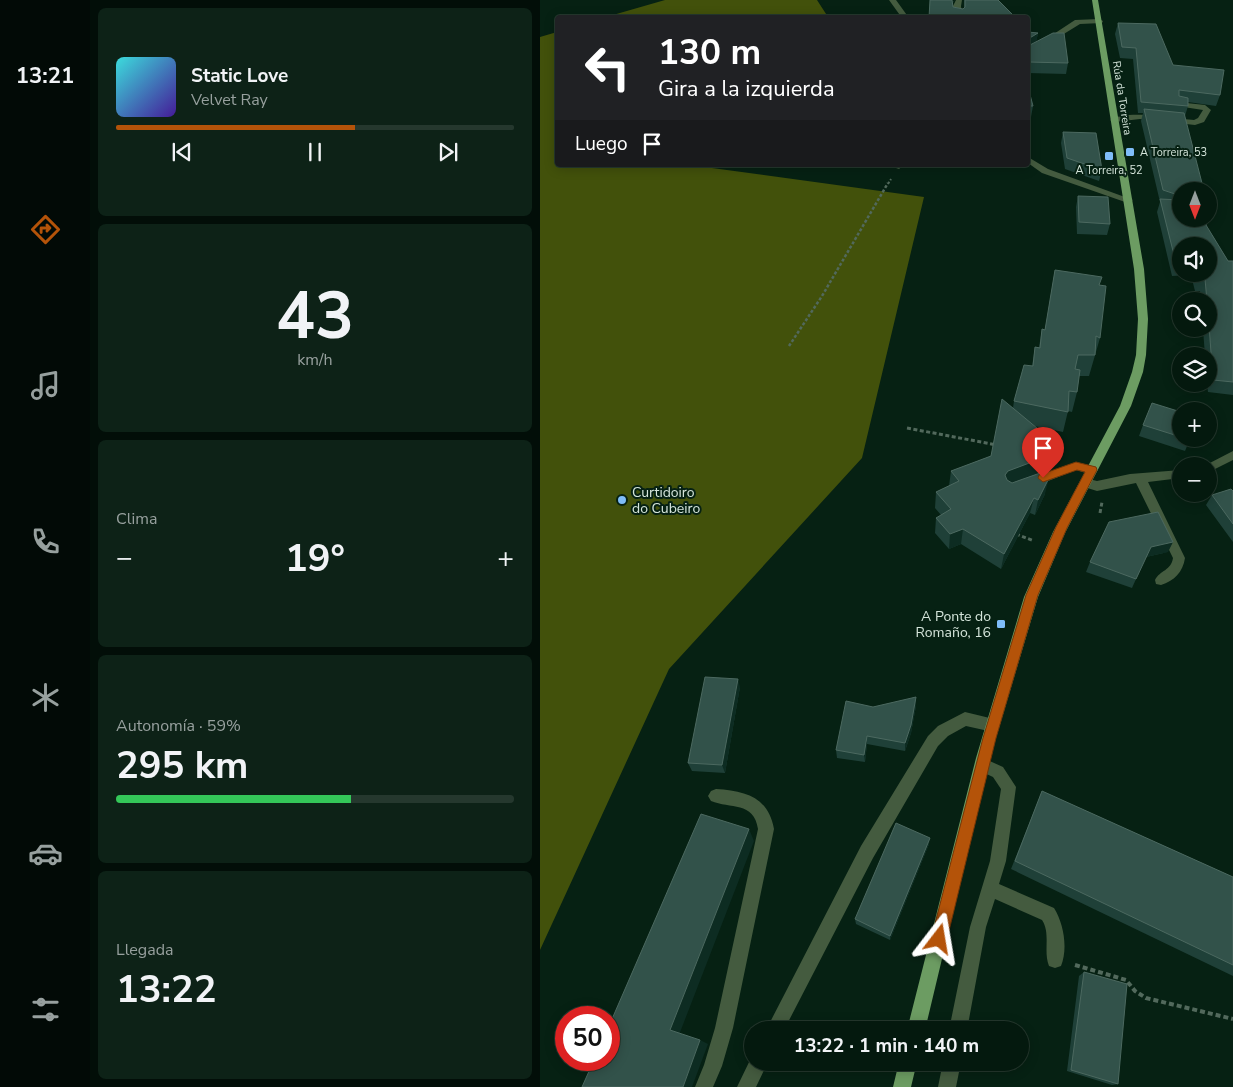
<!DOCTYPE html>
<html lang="es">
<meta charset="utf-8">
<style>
:root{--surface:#04190e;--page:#0d2217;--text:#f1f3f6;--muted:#97a09e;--line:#25382e;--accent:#b45309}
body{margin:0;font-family:"Nunito Sans",sans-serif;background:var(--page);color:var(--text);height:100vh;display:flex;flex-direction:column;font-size:19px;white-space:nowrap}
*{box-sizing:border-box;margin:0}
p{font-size:16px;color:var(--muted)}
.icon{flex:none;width:28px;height:28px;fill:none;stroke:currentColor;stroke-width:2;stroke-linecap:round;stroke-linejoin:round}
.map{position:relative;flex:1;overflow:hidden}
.details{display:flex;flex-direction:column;gap:8px;padding:8px;background:#020e08;width:450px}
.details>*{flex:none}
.guide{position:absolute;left:15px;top:15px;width:475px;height:152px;border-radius:5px;box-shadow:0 2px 12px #0003,0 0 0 1px var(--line);background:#202124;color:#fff;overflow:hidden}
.needle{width:32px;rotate:180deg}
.buttons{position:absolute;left:632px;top:182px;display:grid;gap:10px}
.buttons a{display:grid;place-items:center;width:45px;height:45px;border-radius:50%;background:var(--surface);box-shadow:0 2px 12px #0003,0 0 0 1px var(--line);font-size:25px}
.speed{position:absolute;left:15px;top:1006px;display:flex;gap:10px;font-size:25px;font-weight:700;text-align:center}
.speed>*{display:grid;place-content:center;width:65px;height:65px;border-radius:50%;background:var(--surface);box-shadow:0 2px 12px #0003,0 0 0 1px var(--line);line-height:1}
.speed .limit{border:8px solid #d22;background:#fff;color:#111}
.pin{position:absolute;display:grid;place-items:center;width:42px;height:42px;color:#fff;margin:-51px -21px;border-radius:50% 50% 50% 0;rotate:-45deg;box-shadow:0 0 5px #0007}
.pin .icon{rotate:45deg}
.me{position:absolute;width:55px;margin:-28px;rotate:14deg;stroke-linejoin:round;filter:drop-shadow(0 0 4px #0008)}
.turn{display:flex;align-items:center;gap:18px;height:105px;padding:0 20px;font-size:22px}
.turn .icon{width:65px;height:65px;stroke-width:2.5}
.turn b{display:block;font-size:35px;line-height:42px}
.then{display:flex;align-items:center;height:48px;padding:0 20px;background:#0003;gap:10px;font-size:19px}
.big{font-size:38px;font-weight:700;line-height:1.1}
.details .tile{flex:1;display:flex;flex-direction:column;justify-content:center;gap:8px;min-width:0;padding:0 18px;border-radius:8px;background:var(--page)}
.details .dial{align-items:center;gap:0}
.dial b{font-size:65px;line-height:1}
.song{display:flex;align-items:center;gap:15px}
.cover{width:60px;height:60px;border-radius:8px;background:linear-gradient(135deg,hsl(180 70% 55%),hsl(260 70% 35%))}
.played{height:5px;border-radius:2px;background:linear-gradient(90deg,var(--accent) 60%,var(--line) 60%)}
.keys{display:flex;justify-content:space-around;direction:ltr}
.heat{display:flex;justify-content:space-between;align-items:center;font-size:28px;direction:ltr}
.charge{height:8px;border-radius:4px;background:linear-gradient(90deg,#34c759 59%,var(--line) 0)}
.trip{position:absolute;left:204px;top:1021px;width:285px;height:50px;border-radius:25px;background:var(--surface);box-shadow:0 2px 12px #0003,0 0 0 1px var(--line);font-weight:700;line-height:50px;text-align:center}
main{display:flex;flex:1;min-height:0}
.dock{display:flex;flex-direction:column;width:90px;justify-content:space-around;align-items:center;background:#020a06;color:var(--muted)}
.dock .icon{width:35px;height:35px}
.dock .current{color:var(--accent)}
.dock b{font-size:22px;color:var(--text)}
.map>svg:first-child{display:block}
.forest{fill:#42510b}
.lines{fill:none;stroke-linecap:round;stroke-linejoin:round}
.path-far3{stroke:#52695c;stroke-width:2;stroke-dasharray:2.5 2;stroke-linecap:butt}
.path-far2{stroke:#52695c;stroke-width:2.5;stroke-dasharray:3 2;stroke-linecap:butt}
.path-far1{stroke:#52695c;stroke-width:3;stroke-dasharray:4 2.5;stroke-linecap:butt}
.path{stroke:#52695c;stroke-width:4;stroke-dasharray:5 3;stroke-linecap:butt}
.minor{fill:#445b3f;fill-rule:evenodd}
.major{fill:#6c9c62;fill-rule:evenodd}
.wall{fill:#1f4038;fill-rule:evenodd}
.shaded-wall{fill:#0d2c22}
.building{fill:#32524a;stroke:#4c6960}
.route{fill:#b45309;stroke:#753606}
.poi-dot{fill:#7fbdf9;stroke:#062113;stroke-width:2}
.labels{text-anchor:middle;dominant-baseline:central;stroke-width:4;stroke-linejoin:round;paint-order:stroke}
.far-street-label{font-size:11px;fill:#d5e5db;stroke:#062113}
.far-poi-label{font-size:11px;fill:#d5e5db;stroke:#062113;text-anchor:start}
.poi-label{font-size:14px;fill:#d5e5db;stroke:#062113;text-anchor:start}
</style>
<main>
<nav class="dock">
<b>13:21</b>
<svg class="icon current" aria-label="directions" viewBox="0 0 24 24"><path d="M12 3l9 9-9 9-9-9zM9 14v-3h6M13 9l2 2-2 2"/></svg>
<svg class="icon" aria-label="music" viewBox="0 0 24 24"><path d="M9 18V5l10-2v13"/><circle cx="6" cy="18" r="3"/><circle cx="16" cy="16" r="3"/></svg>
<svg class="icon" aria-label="phone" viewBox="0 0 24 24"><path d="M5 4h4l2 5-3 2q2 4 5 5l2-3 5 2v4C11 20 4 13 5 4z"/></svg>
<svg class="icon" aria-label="climate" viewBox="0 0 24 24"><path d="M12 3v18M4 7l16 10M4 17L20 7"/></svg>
<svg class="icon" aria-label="car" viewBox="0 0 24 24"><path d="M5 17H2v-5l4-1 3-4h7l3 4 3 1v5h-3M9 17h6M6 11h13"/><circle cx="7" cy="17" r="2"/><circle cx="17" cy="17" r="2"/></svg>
<svg class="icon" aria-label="filters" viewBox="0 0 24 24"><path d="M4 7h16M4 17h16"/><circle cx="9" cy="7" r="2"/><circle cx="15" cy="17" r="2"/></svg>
</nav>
<section class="details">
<div class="tile">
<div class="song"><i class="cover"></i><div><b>Static Love</b><p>Velvet Ray</p></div></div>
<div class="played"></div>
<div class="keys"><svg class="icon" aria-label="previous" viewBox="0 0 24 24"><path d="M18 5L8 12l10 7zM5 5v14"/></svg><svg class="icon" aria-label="pause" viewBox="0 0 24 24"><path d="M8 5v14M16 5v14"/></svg><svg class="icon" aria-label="next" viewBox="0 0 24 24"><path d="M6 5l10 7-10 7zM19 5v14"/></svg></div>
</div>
<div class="tile dial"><b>43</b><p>km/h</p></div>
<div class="tile"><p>Clima</p>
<div class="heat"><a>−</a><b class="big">19°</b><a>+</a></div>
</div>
<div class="tile"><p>Autonomía · 59%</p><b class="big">295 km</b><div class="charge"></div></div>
<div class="tile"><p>Llegada</p><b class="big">13:22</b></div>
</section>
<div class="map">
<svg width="693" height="1087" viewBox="0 0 693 1087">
<rect width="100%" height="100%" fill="#062113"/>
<!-- forest -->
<path class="forest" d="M125 0H277L288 17H66Z
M17 32 18 165H175L172 168 384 197 322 458 129 669 0 950V37Z"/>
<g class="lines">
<!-- path-far3 -->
<path class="path-far3" d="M348 184 351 179"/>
<!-- path-far2 -->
<path class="path-far2" d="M249 346 282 296 348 183"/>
<!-- path-far1 -->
<path class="path-far1" d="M367 428 457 445
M560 513 562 502
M476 534 494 541"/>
<!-- path -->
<path class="path" d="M535 965 586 980 595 991 606 998 693 1019"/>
<!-- minor -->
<path class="minor" d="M349 0H356L369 18H362Z
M416 0H422L421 6 422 18H414L413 6Z
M559 19 563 21 562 23 540 24 488 56V51L535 20Z
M637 102 665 105 671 110 664 122 655 125 600 119 574 122 570 120C585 109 635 118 654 120L658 118 663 110 637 106Z
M488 157 508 169 593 200 588 203 585 202 502 173 488 163Z
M355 165H364L359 169 356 168Z
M693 451V460L669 472V466H664Z
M536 462 556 467 558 470 552 475 536 470 493 487 489 485 487 482 489 479Z
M641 470V478L608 482 645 558C643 572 634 581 621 585L616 584 615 580C620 570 631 571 633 558L596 483 557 491 541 486 539 483 541 480 545 478 557 481 590 474Z
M425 712 458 720 460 725 458 730 453 732 426 726 408 736 398 746 333 858 244 1030H226L321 846 388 736 398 726Z
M443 758 463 767 476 787 466 861 459 884 514 908C524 924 528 949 521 966L515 968 509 966C503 951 511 934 502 920L455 899 446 927 427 1030H409L430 927 450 861 461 789 453 777 438 770 436 765 438 760Z
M176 789C206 791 228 797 234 829L193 1028 182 1066 173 1087H155L164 1065 175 1028 218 829C214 801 190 809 171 801L168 796 171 791Z
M212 1056V1062H228L216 1087H197Z
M403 1062H421L416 1087H398Z"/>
<!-- major -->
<path class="major" d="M552 0H558L604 269 608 319 606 355 603 372 591 406 525 533 498 597 450 758 385 1030H367L436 758 484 597 513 532 580 406 592 372 596 355 598 319 594 269Z
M359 1062H377L371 1087H353Z"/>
</g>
<!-- wall -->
<path class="wall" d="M415 0 412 3 413 7 423 9 424 8V0H458L476 18H389Z
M578 23 633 65 680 95 676 106 648 102V106L645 116 641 191V219L666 225 688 261H693V395L668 392 667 384H669V356H665L663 329H669V301H661L660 291H655L651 275 632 276 617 212 620 202 601 121 603 113H598L593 59 580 58 575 34ZM641 246 669 274H641Z
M488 32 498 33 496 42 528 63 526 74 488 73Z
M488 87 493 106 491 117H488Z
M523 132 562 170 559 181 525 169 521 143Z
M538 196 570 224 567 235 537 234 536 207Z
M515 270 560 285V338L549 376H539L537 392 532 412 528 411 523 432 494 426 521 448 517 464 503 473 505 494 495 515 490 513 461 569 421 544 409 549 395 533 396 518 401 515 395 508 396 492 409 486 411 471 451 456 473 408 474 401 492 366 495 347H499L502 329 505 330Z
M641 412V439H650L645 451 599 436 603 425Z
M693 491V542L666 505 672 495Z
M628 552 606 557 592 588 546 572 550 562Z
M200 687 185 773 152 771 148 763Z
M376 706 371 733 365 751 327 744 325 762 297 758 296 750 333 707Z
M502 791 693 877V976L471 869Z
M389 844 350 940 316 924 315 919Z
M544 972 578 1084 572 1085 527 1071 539 976Z"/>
<!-- shaded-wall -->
<path class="shaded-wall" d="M498 33 496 43 488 49V39Z
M521 448 517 464 504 472 465 487V475L468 471Z
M509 478 505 494 495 515 498 500Z
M494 498 490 513 461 569 464 554Z
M423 529 421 544 409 549 410 534Z
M633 542 628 552 606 557 592 588 611 547Z
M198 679 200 687 185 773 182 765Z
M376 697V706L371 733 365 751V743Z
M327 736V744L325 762 324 755Z
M209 829 214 841 139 1035 130 1030Z
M390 838 389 844 350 940V936Z
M160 1040 168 1044 152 1087H143Z"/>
<!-- building -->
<path class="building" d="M390 0H412L413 7 423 9 425 7V0H458L476 18H433L432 16 389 18Z
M578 23 616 24 633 65 684 70 680 95 639 90V96L648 98V106L601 102 596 48 582 47Z
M488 32 498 33 488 39V46L513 33H524L528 63 488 62Z
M488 87 493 106H488Z
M604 109 644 113 664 191H641V196L623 190Z
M523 132 556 133 562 170 527 158Z
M538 196 568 197 570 224 539 222Z
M620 199 641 200V219H668L666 225 688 261H693V382L673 380 669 325V301H667L665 279H660L658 274H669V246H641V263H636Z
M669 202H673L669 217Z
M515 270 562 277 559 285 566 286 560 338 556 336 555 355H538L535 369 540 370 537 392 529 391 528 412 474 401 484 365 493 366 495 347 500 348 502 329 505 330Z
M462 399 521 448 508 456 468 471 465 475 467 480 472 483 503 472 509 478 498 500 494 498 464 554 423 529 410 534 396 518 411 509 396 492 419 481 411 471 451 456Z
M612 403 641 412V437L603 425Z
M691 489 693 491V524L672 495Z
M618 512 633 542 611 547 596 579 550 562 569 522Z
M165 677 198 679 182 765 148 763Z
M376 697 371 725 365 743 327 736 324 755 296 750 306 701 333 707Z
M502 791 693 877V965L475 861Z
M161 814 209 829 130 1030 160 1040 143 1087H42L54 1060H69V1026Z
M356 823 390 838 350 936 315 919Z
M544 972 587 984 578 1084 531 1070Z"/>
<!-- route -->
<path class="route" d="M536 462 556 467 557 470 527 528 498 595 456 738 407 939 404 944 399 946 394 944 391 939 443 738 486 595 516 527 545 472 537 470 503 482 498 478 499 475Z"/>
<!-- markers -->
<g class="poi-dot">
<rect x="585" y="147" width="10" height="10" rx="2.5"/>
<rect x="564" y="151" width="10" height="10" rx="2.5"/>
<circle cx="82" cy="500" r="5"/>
<rect x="456" y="619" width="10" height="10" rx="2.5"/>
</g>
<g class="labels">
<!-- far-street labels -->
<g class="far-street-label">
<text transform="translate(582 98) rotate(81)">Rúa da Torreira</text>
</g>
<!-- far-poi labels -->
<g class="far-poi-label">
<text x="600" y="152">A Torreira, 53</text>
<text x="569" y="170" text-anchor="middle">A Torreira, 52</text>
</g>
<!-- poi labels -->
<g class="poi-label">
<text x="92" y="492">Curtidoiro<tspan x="92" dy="16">do Cubeiro</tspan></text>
<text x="451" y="616" text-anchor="end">A Ponte do<tspan x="451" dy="16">Romaño, 16</tspan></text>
</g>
</g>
</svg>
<div class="buttons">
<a><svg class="needle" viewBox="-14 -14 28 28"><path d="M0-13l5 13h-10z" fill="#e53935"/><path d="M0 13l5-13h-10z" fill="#97a09e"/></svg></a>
<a><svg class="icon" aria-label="sound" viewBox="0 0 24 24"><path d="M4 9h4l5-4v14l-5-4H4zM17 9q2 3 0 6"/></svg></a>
<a><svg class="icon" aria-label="search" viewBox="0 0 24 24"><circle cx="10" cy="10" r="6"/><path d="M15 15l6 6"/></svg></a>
<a><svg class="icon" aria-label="layers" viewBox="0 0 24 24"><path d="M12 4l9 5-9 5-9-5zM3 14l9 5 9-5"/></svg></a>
<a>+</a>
<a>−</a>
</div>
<div class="speed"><div class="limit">50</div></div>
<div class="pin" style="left:503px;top:478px;background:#d93025"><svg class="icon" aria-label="arrive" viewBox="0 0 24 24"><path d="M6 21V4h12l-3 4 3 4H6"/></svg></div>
<svg class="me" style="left:399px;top:939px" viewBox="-20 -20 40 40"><path d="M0-17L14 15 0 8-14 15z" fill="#b45309" stroke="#fff" stroke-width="4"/></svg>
<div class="trip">13:22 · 1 min · 140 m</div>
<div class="guide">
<div class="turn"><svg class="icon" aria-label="left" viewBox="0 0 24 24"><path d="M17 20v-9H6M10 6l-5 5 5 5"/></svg><div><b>130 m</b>Gira a la izquierda</div></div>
<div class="then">Luego<svg class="icon" aria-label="arrive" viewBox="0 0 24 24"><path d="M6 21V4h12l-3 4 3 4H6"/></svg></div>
</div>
</div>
</main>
